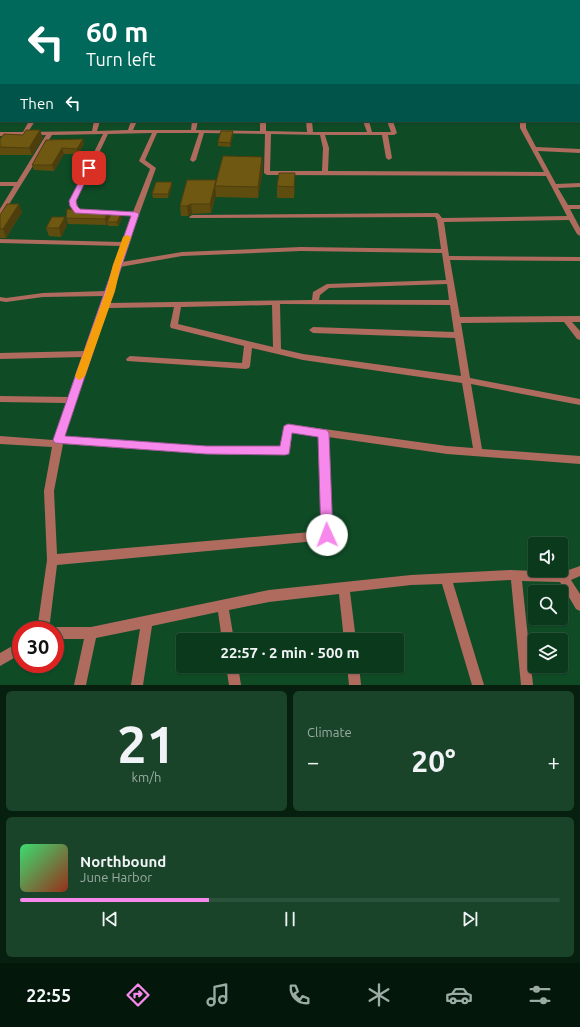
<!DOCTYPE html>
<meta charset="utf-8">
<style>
:root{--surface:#0b391c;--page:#194429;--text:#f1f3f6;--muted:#9aaca3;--line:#2b533b;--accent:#f788ec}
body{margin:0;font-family:Ubuntu,sans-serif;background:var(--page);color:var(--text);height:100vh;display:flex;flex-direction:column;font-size:15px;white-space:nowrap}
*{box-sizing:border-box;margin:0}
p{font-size:13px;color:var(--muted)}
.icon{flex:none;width:22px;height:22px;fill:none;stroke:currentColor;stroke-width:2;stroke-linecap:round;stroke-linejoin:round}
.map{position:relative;height:685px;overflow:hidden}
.drawer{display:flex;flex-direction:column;gap:6px;padding:6px;background:#061f0f;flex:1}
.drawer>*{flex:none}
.top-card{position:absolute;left:0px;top:0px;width:580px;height:122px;box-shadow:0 1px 3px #0004,0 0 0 1px var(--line);background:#00695c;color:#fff;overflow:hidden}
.buttons{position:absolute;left:528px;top:537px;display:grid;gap:8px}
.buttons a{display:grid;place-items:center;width:40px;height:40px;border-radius:4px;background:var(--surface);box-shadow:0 1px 3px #0004,0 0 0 1px var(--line);font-size:20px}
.speed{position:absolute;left:12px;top:621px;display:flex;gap:8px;font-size:20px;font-weight:700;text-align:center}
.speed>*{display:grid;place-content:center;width:52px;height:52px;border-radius:50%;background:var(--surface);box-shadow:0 1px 3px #0004,0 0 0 1px var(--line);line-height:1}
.speed .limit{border:6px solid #d22;background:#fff;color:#111}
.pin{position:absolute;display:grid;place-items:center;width:34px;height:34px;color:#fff;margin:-17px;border-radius:8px;box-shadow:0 2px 6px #0006}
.me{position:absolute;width:44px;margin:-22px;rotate:358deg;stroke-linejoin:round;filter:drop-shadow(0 0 3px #0008)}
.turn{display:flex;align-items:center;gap:14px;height:84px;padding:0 20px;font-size:18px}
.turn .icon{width:52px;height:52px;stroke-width:2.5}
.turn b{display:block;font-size:28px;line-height:34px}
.then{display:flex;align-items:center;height:38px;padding:0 20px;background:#0003;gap:8px;font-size:15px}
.big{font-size:30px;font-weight:700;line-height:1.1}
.drawer .card{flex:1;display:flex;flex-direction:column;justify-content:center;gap:6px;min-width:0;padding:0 14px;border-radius:6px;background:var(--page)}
.drawer .dial{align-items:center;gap:0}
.dial b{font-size:52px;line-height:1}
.song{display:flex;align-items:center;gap:12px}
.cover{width:48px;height:48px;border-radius:6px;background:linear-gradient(135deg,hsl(140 70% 55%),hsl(10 70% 35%))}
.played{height:4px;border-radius:2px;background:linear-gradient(90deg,var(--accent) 35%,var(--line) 35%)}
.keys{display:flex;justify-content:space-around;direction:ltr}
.heat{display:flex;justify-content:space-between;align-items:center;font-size:22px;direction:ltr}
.drawer .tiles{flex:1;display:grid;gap:6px;grid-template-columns:1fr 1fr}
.card:last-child{grid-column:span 2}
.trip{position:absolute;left:176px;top:633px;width:228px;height:40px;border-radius:4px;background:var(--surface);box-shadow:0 1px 3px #0004,0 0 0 1px var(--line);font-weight:700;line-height:40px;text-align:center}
.dock{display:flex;height:64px;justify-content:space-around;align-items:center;background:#04170b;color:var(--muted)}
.dock .icon{width:28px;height:28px}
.dock .on{color:var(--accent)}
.dock b{font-size:18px;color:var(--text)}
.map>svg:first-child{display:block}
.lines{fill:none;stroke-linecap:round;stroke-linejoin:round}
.street{fill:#b06b5f;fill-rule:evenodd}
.primary{fill:#fba798;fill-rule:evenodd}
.rail-casing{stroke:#86af92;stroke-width:2.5}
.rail{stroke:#0f4c26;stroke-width:1.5;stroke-dasharray:4.5;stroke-linecap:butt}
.wall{fill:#5f4d0f}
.shaded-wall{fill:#4e3e0d}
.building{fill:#6f5912;stroke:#4e3e0d}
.route{fill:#f788ec;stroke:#a15899}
.slow{fill:#f59e0b}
</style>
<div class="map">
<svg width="580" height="685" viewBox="0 0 580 685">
<rect width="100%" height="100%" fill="#0f4c26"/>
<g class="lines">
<!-- street -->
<path class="street" d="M219 0H223L218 1Z
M0 62H1V64H0Z
M0 74H1V76H0Z
M0 92H1V94H0Z
M0 105H1V109H0Z
M29 121H35L28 132 92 131 94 121H100L97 131 128 130 131 121H137L133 130H191L192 121H198L196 130 260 131V121H266V131L307 132 306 121H312L313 132H367L363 121H369L372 132H391L387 121H393L397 133 394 135H388L392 158 389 160 386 158 382 135H325L329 148 328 171 544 172 520 128V121H526V128L536 147 580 149V153L538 151 556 184 580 183V187L558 188 568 205H580V209H570L580 228V236L577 234 569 220 444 222 449 256 580 257V261L450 260 460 317 580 316V322H572L580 331V340L577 339 564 322 461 323 470 378 580 399V405L471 384 482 449 580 456V464L447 454 328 437 332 535 331 538 327 540 57 565 49 630H37L47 560 44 491 52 447 0 444V436L53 440 66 403 0 402V396L69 397 83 357 0 359V353L85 351 105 296 43 297 6 302 0 301V297L6 298 43 293 106 291 113 265 121 246 0 243V239L122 242 132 216 98 215 95 213 98 211 133 212 150 169 139 161 152 133 108 134 76 201 79 209 88 212V214C79 215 72 211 70 201L103 134 52 135 3 214 0 216V209L14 186H0V182H17L46 135 0 136V132H23ZM157 133H199L190 160 193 162 196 160 204 133 265 134 264 173 267 175 546 176 567 216 442 218 439 214 437 213 192 215 189 217 190 218 435 217 437 220 441 249 301 247 182 252 122 262 156 168 145 160ZM271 134 320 135 323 148 322 171H270ZM301 251 442 253 446 280 327 284 313 292 312 300 109 303 114 293 120 267 182 256ZM447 284 449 300H319L320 295 329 288ZM280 304 450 305 454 332 313 327 309 330 313 333 455 338 461 376 303 354 281 349ZM272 305 273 347 178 324 181 307ZM174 307 170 326 171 328 244 346 242 363 130 356 126 359 127 361 246 369 249 368 250 366 252 348 303 360 462 383 473 448 447 446 288 424 285 425 283 428 281 447 206 446 64 437 108 308ZM292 432 319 436 322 531 57 554 54 491 63 444 206 454 285 455 288 454 290 451Z
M580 566V576L571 580 580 594V611L576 609 560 582 522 581 533 685H521L511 580 453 583 484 685H472L442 584 411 585 350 592 356 640H344L339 594 269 602 229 610 234 640H222L218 612 152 626 143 685H131L140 629 96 638 86 685H74L84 639H55V630H50L55 627H91L269 590 344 582 411 575 510 570 563 572Z
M21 641V654L0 666V653Z
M226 666H238L241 685H229Z
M347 666H359L361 685H349Z"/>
<!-- primary -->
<path class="primary" d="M226 0H253L254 1H227Z
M262 0H278L279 1H263Z
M579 49 580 50V54L579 53Z"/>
<!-- rail casing -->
<g class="rail-casing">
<path id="rail" d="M386 0 414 1
M421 0 448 1"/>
</g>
<!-- rail -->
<use href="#rail" class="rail"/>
</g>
<!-- wall -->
<path class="wall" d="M233 131V135L230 147 218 146V142Z
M43 138 32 155H0V139Z
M46 140 84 144 78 154H64L54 171 34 170 32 165Z
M262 157 263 168 258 198 216 197V194L211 213 192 214 188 216H181L180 206 216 183Z
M295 173 294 198H277V186Z
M172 182V186L168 198H153L152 194Z
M22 212 6 238H0V215Z
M109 217 122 218 118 226H108L107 223 106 225 68 224 66 218Z
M67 225 61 237 49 236 46 228Z"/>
<!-- shaded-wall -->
<path class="shaded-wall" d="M0 15H1V29L0 37Z
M40 130 43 138 32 155 29 148Z
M233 131V135L230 147V143Z
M83 139 84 144 78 154 77 149Z
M62 148 64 154 54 171 52 165Z
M262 157 263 168 258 198V187Z
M295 173V185L294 198V187Z
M216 180V186H215L216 194 211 213 210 204Z
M172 182V186L168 198V194Z
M19 204 22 212 6 238 3 229Z
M191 204 192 214 188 216 187 206Z
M108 211 110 218 107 222 106 225 105 219Z
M121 214 122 218 118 226 117 222Z
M65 217 67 225 61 237 59 228Z"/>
<!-- building -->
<path class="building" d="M0 0H39V1H1V15H0Z
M0 32H1V51H0Z
M26 130H40L29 148 0 147V139L4 134 23 135Z
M221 131H233L230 143 218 142Z
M83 139 77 149 62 148 52 165H32L46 140Z
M223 156 262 157 258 187 215 186Z
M279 173H295L294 187 277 186Z
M187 180H216L210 204H191L187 206H180Z
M156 182H172L168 194H152Z
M7 204H19L3 229H0V215Z
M67 209 108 211 105 219 66 218Z
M111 214H121L117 222H107Z
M52 217H65L59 228H46Z"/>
<!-- route -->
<path class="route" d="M89 166 92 168 76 201 77 206 80 209 136 212 139 214 65 436 206 446H280L284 426 288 424 327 430 329 433 333 535 332 539 327 541 323 539 321 535 318 437 292 433 289 454 285 455 206 454 55 443 53 440 131 216 75 213 70 206 69 201 86 168Z"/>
<!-- slow -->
<path class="slow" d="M127 235 131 237 121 265 115 291 85 376 80 380 77 379 75 376 106 291 113 265 123 237Z"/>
</svg>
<div class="buttons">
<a><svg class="icon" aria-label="sound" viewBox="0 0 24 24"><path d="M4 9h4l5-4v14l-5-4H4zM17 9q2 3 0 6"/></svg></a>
<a><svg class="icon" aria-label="search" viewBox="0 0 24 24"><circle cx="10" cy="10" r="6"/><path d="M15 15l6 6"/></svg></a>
<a><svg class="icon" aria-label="layers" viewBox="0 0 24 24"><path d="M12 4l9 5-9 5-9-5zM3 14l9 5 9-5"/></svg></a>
</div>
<div class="speed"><div class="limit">30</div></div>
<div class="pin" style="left:89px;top:168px;background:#d93025"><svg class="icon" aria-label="arrive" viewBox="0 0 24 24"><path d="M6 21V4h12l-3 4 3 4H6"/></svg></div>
<svg class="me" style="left:327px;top:535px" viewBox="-20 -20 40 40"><circle r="19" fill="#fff"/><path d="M0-13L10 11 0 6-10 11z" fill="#f788ec"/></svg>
<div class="trip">22:57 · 2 min · 500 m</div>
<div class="top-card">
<div class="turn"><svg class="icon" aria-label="left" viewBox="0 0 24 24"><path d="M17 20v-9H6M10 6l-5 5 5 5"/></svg><div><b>60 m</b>Turn left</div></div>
<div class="then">Then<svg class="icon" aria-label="left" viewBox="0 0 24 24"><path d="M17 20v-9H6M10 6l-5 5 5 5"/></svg></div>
</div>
</div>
<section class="drawer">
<div class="tiles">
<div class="card dial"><b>21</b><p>km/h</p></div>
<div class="card"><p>Climate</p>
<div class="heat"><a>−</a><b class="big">20°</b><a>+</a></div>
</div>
<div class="card">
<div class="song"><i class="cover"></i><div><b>Northbound</b><p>June Harbor</p></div></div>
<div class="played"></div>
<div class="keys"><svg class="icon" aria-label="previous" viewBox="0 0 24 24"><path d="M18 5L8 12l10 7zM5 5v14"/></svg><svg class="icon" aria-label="pause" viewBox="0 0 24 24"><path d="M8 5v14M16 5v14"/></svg><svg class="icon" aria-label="next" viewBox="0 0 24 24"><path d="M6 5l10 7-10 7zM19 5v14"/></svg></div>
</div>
</div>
</section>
<nav class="dock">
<b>22:55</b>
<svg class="icon on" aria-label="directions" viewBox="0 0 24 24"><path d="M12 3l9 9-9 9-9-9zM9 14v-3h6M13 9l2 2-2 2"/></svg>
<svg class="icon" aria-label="music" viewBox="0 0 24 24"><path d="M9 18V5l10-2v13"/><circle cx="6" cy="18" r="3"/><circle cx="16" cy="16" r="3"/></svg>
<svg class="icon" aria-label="phone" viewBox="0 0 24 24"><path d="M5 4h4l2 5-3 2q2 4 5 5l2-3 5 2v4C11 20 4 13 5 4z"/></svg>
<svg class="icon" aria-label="climate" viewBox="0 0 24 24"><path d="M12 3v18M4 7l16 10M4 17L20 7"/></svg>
<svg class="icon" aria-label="car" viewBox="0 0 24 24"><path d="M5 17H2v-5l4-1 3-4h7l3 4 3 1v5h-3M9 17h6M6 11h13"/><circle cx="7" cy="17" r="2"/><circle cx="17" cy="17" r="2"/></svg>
<svg class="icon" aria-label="filters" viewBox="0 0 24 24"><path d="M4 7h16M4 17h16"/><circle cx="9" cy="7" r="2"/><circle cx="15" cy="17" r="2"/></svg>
</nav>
